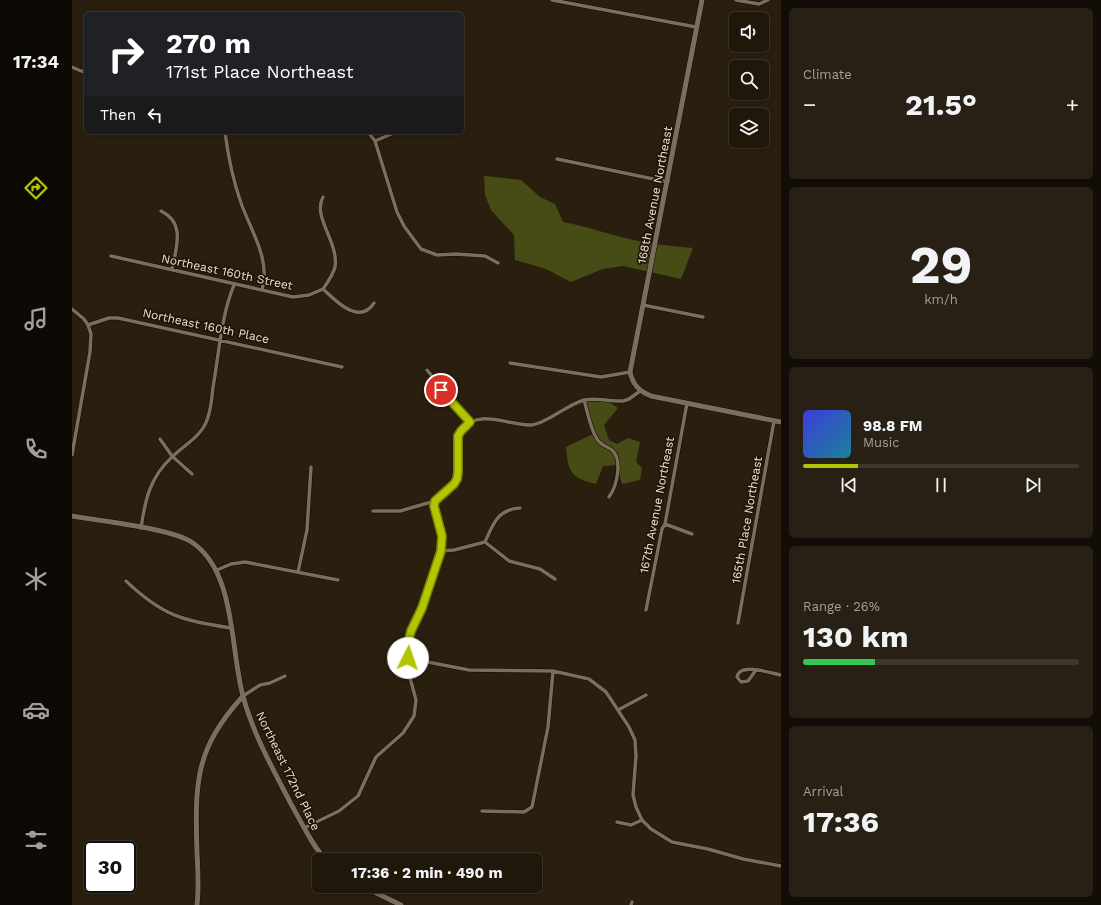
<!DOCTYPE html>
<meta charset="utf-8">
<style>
:root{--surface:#20170b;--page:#282014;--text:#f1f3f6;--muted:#a29f9d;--line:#3d362c;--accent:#b1c500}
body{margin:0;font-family:"Work Sans",sans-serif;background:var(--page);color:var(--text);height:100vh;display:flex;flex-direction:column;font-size:15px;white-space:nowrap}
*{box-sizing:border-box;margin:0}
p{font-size:13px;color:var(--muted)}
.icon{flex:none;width:22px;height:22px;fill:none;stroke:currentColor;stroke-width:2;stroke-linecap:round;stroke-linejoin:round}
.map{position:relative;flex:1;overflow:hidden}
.side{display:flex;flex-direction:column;gap:8px;padding:8px;background:#120d06;width:320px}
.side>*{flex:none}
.top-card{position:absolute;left:12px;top:12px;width:380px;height:122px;border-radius:6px;box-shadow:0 2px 6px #0003,0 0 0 1px var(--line);background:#202124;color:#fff;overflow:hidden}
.tools{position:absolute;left:657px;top:12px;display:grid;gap:8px}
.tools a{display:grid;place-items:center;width:40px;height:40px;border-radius:6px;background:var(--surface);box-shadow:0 2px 6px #0003,0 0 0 1px var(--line);font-size:20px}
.speed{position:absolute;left:12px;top:841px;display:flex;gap:8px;font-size:20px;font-weight:700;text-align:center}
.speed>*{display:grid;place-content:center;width:52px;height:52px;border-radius:50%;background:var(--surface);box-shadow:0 2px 6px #0003,0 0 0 1px var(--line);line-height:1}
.speed .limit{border:2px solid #111;border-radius:6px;background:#fff;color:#111}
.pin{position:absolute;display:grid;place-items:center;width:34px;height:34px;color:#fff;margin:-17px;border:2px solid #fff;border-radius:50%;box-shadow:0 1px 4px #0007}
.me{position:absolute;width:44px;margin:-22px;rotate:4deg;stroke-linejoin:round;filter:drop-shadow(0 0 3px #0008)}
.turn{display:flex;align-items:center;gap:14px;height:84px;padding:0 16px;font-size:18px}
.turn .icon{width:52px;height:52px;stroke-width:2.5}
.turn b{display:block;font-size:28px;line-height:34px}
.then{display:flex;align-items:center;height:38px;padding:0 16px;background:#0003;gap:8px;font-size:15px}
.big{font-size:30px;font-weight:700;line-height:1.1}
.side .card{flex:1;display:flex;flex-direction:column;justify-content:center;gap:6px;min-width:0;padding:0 14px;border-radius:6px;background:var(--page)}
.side .dial{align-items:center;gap:0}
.dial b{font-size:52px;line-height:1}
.song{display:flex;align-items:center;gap:12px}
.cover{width:48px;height:48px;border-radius:6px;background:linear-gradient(135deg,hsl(240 70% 55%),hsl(190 70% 35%))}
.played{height:4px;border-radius:2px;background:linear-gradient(90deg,var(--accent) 20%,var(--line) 20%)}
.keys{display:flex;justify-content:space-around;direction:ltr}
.heat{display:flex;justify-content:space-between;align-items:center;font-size:22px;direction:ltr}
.charge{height:6px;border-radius:3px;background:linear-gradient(90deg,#34c759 26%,var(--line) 0)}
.trip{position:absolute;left:240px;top:853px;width:230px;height:40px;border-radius:6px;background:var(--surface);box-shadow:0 2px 6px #0003,0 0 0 1px var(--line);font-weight:700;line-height:40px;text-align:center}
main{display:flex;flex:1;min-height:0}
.tabs{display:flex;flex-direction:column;width:72px;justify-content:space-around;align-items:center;background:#0d0904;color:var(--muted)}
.tabs .icon{width:28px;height:28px}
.tabs .selected{color:var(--accent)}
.tabs b{font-size:18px;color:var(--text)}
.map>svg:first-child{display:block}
.forest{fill:#474c17}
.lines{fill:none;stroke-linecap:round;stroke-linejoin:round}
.street-casing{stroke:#120800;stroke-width:4.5}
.secondary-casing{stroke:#120800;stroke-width:6}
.street{stroke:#7c6e5c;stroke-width:3.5}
.secondary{stroke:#7c6e5c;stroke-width:5}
.route-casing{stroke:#738000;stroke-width:10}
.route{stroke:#b1c500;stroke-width:7}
.labels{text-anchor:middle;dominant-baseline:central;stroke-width:3.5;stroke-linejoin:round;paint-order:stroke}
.street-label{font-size:12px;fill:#e9e1d7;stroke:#201506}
</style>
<main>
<nav class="tabs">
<b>17:34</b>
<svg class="icon selected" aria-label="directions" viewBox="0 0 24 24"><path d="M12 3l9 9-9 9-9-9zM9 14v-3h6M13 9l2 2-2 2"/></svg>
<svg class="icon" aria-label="music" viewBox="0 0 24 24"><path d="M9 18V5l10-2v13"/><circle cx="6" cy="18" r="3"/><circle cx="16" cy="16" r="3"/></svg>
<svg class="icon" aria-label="phone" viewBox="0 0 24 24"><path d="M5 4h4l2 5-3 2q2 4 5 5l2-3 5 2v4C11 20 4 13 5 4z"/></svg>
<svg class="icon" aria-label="climate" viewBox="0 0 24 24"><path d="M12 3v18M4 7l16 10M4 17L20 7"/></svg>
<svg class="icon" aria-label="car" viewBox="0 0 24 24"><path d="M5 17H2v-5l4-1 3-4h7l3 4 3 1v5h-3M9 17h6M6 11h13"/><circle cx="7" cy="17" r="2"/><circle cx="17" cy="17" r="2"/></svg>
<svg class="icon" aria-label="filters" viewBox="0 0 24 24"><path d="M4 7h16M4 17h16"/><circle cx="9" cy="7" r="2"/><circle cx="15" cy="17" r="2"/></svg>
</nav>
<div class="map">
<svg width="709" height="905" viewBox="0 0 709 905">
<rect width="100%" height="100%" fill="#2a1f0f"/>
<!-- forest -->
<path class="forest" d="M412 176 449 180 468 197 483 204 491 222C514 226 535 234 557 239 578 244 599 246 621 248L609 279 551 266 531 269 499 282 474 269 443 260 442 235 419 210 413 195Z
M512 400 536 401 546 408 532 425 537 440 545 444 556 438 568 442 564 462 570 468 568 480 550 484 545 465 531 466 524 484C499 478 496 472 494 447L523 433Z"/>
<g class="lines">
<!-- street casing -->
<g class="street-casing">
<path id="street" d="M480 0 624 27
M664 0 687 4 696 0
M0 67 14 73
M153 132C156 156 161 180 169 203 179 231 199 260 190 290
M296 132 303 141 325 212 332 226 349 249 365 255 384 254 413 256 426 263
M303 141 324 132
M485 159 596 182
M251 197C240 217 267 242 263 267 261 275 256 282 251 289
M89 211C114 223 104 248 100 270
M39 256 221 297 237 295 251 289C264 301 287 326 302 303
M571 305 631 317
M0 309 12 319 16 325 37 318H46L270 367
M438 363 529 377 558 372
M355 370 398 422
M512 400C516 413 518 428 525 439 528 445 535 446 540 450 551 460 545 486 537 497
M88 439 100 456 120 474
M0 455 18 352 19 334 16 325
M301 511H328L363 501
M593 524 620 534
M69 528C73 500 78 477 100 457 112 445 129 437 135 420 139 410 140 398 141 387 147 354 149 316 162 285
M413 542C421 524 426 509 448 508
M369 551 382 550 413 542 437 561 468 569 483 579
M145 570 159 564 173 562 266 580
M226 572 235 530 239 467
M54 581C91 616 109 620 159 628
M574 610 590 529 593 524 615 403
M666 623 702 421
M335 658 397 670 481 671 517 679 534 692 557 727 563 740 564 756 561 795 564 807 570 820 579 829 600 842 636 849 671 859 709 866
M684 670 676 681 669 682 665 677C668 662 698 673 709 675
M171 696 188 685 198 683 213 676
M546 710 574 695
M410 811 452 812 460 807 476 727 481 671
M545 822 559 825 570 820
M232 828 267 811 286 796 304 757 331 733 342 716 344 700 337 674 335 650 339 631 350 608 369 551V529L362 506C365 493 380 491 385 479 391 464 379 445 389 431 405 407 437 426 460 425 476 423 494 405 512 400 524 397 538 402 551 401L557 399 568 391
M559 905 560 902"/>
</g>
<!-- secondary casing -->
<g class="secondary-casing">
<path id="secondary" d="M630 0 558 372C561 385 567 391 579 396L709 422
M0 516C28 521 100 528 121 543 164 573 158 649 171 696 181 734 201 769 219 804 230 823 239 844 254 860
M290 886 329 905
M125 905C127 888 126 870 125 853 123 784 122 750 171 696"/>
</g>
<!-- street -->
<use href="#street" class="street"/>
<!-- secondary -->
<use href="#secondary" class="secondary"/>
</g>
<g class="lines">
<!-- route casing -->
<g class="route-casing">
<path id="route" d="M336 658V643L339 631 350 608 369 551 370 536 362 506 363 501 382 484 385 479 386 472V436L389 431 398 422 369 390"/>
</g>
<!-- route -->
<use href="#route" class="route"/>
</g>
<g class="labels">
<!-- street labels -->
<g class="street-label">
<text transform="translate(583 195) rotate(-79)">168th Avenue Northeast</text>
<text transform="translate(155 272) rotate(12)">Northeast 160th Street</text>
<text transform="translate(134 326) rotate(12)">Northeast 160th Place</text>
<text transform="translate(585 505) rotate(-79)">167th Avenue Northeast</text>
<text transform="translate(675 520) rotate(-80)">165th Place Northeast</text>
<text transform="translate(216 771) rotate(64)">Northeast 172nd Place</text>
</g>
</g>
</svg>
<div class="tools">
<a><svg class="icon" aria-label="sound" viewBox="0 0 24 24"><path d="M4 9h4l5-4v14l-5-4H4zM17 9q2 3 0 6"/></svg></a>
<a><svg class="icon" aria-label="search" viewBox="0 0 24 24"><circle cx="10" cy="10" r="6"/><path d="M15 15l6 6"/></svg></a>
<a><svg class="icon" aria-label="layers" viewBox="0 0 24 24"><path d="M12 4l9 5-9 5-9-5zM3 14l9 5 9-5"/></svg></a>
</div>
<div class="speed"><div class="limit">30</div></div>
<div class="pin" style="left:369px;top:390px;background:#d93025"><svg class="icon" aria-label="arrive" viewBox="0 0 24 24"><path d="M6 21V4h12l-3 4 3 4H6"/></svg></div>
<svg class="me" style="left:336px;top:658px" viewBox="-20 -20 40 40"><circle r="19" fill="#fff"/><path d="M0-13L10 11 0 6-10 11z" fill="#b1c500"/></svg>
<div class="trip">17:36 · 2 min · 490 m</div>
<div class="top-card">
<div class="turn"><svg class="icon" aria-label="right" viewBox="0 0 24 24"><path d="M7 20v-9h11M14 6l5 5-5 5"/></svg><div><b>270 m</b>171st Place Northeast</div></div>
<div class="then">Then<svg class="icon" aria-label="left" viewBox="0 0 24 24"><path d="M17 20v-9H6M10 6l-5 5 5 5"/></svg></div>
</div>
</div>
<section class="side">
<div class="card"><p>Climate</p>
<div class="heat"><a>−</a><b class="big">21.5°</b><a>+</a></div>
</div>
<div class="card dial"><b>29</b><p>km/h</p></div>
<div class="card">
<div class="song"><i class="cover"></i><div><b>98.8 FM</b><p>Music</p></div></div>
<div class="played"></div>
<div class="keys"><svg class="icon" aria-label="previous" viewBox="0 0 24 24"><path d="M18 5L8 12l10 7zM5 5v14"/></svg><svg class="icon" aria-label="pause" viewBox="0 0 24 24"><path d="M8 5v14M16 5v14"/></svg><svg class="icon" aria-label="next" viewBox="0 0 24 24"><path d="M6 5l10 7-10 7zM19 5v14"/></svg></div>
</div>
<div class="card"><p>Range · 26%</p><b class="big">130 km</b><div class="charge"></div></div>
<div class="card"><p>Arrival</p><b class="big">17:36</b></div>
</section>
</main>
